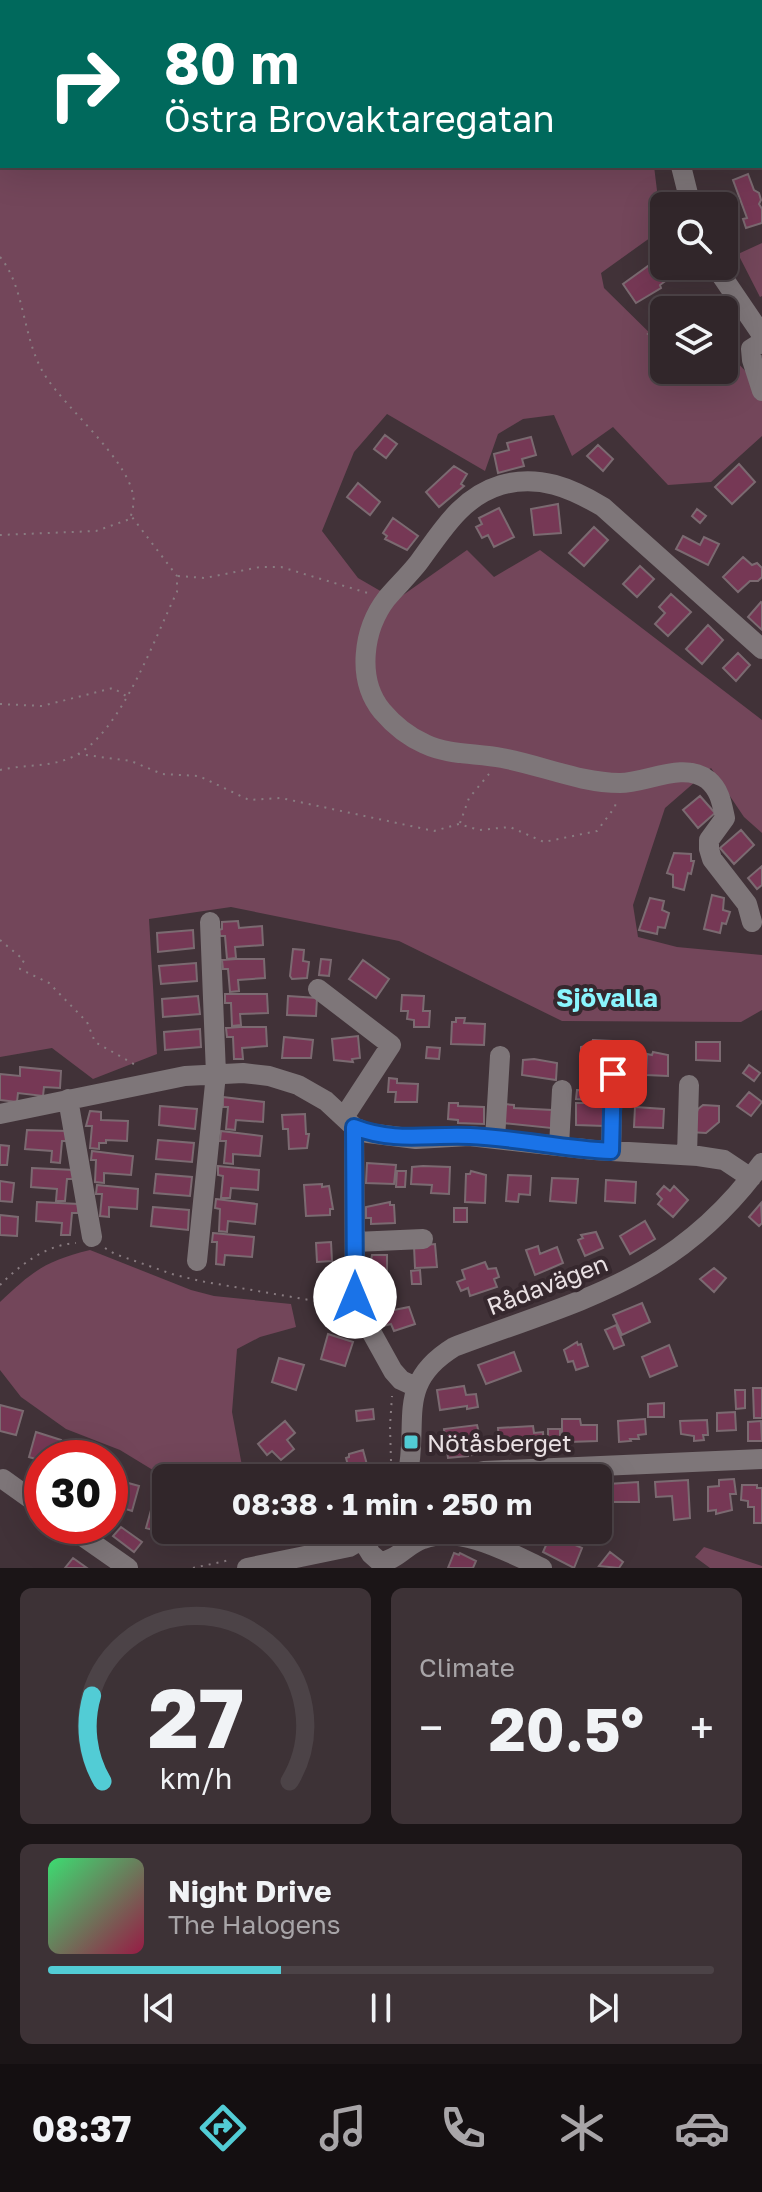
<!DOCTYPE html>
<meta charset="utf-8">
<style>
:root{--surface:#31262a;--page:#3d3236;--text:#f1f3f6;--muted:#a8a5a8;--line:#4c4347;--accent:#52ccd5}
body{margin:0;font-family:"Golos Text",sans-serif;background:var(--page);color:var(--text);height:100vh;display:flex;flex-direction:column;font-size:30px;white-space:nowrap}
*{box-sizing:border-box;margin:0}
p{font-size:26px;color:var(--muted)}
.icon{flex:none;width:44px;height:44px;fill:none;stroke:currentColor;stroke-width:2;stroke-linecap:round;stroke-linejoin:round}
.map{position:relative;height:1568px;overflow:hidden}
.details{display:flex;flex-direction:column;gap:20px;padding:20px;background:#1b1517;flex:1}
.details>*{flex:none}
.top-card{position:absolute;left:0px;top:0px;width:762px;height:168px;box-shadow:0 8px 32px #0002,0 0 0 2px var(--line);background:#00695c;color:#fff;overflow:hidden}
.fabs{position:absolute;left:650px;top:192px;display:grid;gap:16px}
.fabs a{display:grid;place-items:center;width:88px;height:88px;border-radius:12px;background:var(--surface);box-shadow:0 8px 32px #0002,0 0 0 2px var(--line);font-size:40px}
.speed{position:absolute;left:24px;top:1440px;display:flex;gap:16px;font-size:40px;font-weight:700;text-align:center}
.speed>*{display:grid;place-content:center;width:104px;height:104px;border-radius:50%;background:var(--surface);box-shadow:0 8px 32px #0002,0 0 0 2px var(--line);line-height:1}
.speed .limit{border:12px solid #d22;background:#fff;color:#111}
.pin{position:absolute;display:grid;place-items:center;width:68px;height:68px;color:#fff;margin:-34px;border-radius:16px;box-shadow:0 4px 12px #0006}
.me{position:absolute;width:88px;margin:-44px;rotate:0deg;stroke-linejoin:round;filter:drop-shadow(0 0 6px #0008)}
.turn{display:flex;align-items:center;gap:28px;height:168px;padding:0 32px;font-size:36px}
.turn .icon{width:104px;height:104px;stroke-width:2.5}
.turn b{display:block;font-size:56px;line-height:68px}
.big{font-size:60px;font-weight:700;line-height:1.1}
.details .tile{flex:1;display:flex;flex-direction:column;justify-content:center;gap:12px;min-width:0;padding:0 28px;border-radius:12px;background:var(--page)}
.details .dial{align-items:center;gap:0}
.dial svg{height:208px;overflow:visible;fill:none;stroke:var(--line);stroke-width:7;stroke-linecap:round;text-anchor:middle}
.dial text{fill:var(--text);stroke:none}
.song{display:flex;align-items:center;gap:24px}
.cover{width:96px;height:96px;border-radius:12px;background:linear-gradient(135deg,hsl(140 70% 55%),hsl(340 70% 35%))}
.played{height:8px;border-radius:4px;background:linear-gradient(90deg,var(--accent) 35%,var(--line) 35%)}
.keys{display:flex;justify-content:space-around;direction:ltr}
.heat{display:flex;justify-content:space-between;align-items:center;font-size:44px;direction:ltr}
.details .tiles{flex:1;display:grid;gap:20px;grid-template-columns:1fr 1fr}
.tile:last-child{grid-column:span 2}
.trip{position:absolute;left:152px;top:1464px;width:460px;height:80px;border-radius:12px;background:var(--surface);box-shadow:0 8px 32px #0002,0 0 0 2px var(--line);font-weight:700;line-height:80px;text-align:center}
.tab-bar{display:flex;height:128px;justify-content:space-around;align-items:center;background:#140f11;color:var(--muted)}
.tab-bar .icon{width:56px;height:56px}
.tab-bar .selected{color:var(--accent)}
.tab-bar b{font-size:36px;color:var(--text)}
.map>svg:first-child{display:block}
.green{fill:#73465a}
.building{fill:#763855;stroke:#7b6a71;stroke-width:2}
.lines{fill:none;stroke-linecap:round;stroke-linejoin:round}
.path{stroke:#897c81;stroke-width:2;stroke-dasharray:2 6;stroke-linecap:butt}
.minor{stroke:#7e7679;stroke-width:20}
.route-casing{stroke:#114b97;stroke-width:20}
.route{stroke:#1a73e8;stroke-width:14}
.poi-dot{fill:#52ccd5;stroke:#36282e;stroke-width:3}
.labels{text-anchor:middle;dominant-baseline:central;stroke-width:8;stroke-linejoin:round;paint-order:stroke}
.street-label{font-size:24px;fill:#eae1e4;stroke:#36282e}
.poi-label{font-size:24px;fill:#eae1e4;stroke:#36282e;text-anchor:start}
.neighbourhood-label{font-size:26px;font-weight:bold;fill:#8af5fd;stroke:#36282e}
</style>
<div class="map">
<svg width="762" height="1568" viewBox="0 0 762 1568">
<rect width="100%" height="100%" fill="#413238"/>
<!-- green -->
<path class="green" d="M0 0H511L2 2V166H654L659 207 651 216 654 235 601 273 604 288 664 347V370H724V349L762 388V436L711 482 668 485 613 427 572 456 554 415 523 419 498 434 485 471 387 414 354 452 322 531 358 578 396 600 467 550 494 577 540 550 762 720V833L744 817 711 768 665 808 633 905 638 937 677 947 762 955V1010L741 1022 562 1021 399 941 231 907 149 919 157 1054 93 1079 52 1048 0 1057Z
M762 243V296L760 297 738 254Z
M90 1250 191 1290 214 1296 291 1304 296 1327 260 1337 237 1349 232 1412 242 1466 215 1478H166L120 1450 66 1429 21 1397 0 1370V1302C33 1271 45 1261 90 1250Z
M704 1547 762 1566V1568H710L695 1557Z"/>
<!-- building -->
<path class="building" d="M748 174 754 190 759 193 761 200 759 204 762 209V223L746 228 743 219 747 218 733 180Z
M655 261 668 279 660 285 661 288 636 303 623 284Z
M664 322V341L662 338 658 341 648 334Z
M385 435 397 444 386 458 374 449Z
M531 437 536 455 522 459 524 466 498 473 494 454 509 450 507 443Z
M598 445 613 459 603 471 587 456Z
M739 464 755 482 732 504 715 487Z
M454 466 467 474 461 484 464 486 439 507 426 492Z
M358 483 380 502 370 515 347 497Z
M558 504 561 533 534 535 531 509Z
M499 508 514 537 494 547 488 535 482 538 476 527 482 524 479 518Z
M697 509 706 516 700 523 692 516Z
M393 518 418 536 407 550 385 539 387 536 383 533Z
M594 527 608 540 584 566 569 553Z
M683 536 700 545 704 537 719 544 708 565 676 549Z
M743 557 752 565 757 563 762 568V577L758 581H750L738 592 723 577Z
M640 566 654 579 637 597 623 584Z
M671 594 691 612 668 636 655 624 665 613 659 607Z
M761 602 762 603V630L748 617Z
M708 625 723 640 702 664 686 649Z
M738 653 750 665 736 681 723 668Z
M700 796 715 813 698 828 683 810Z
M741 830 754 845 734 864 720 848Z
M674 853 691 854V861H694L691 874 688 873 684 890 673 887V875L667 873Z
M762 866V885L757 889 748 878Z
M712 895 724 898 723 910 730 912 726 924 722 923 720 933 704 929Z
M650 898 664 901 662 910 669 913 665 928 658 927 657 934 639 930Z
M238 921 239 928 262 926 263 945 235 947 236 958 227 959 225 936H220L219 930 222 929V922Z
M193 930 194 948 158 952 157 933Z
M293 949 304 950 303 961 309 962 307 978 292 979 290 976Z
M236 959H264L265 978 238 980 239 991 230 992 228 969H223L222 960Z
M321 959 331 960 329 976 319 975Z
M363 960 389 979 376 998 349 979Z
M196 963 197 981 161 984 159 966Z
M225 994H267L268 1013 240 1014 241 1025 232 1026 231 1003H225Z
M402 995 424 996 423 1011H430L429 1027H414V1020L407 1019 408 1011H401Z
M198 996 200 1014 163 1017 162 999Z
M288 996 317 998 316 1016 287 1015Z
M456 1018H465L464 1023 485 1024 484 1045 451 1044 452 1022H456Z
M240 1027H266L267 1046 242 1048 243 1059H234L233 1037H227L226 1028Z
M200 1029 201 1047 165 1050 164 1032Z
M358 1036 360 1058 352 1059 353 1062 334 1060 332 1039Z
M284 1037 313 1040 311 1058H282Z
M593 1040 612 1041 610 1068 593 1067V1071H581V1047L593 1044Z
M696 1042H720V1061L696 1060Z
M427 1047 440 1048 439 1059 426 1058Z
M653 1052 668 1055V1076L646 1075 647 1054 652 1055Z
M534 1059 557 1063 556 1080 522 1075 523 1060Z
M749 1065 760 1073 754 1081 743 1073Z
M20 1067 61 1071 60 1088 44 1087 43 1096 18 1093 17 1102 0 1100V1074L20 1076Z
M389 1078 397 1079V1083L418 1084 417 1102H395L396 1092H388Z
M577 1090 591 1091V1100L576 1099Z
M749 1092 762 1102 751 1116 737 1106Z
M223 1097 264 1102 263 1122 236 1120 235 1130 226 1129 228 1107H223Z
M449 1103H458V1106L484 1107V1124L458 1123V1120L448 1119Z
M576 1103H606L605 1126 576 1125Z
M504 1104 514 1105V1108L552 1110 551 1128 503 1123Z
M703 1105 719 1106V1122L706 1133 690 1132 698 1109Z
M160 1106 197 1109 195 1129 159 1125Z
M635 1107 664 1109 663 1128 634 1127Z
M90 1111 101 1112V1120L128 1121 127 1141 106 1140V1143H99V1149L90 1148 92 1126H86Z
M305 1114 306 1134H309L307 1148 289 1149 288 1129H283L282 1115Z
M27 1130 68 1131V1141H62L60 1163 51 1162 52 1151 25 1149Z
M221 1131 262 1136 260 1156 233 1154V1164L224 1163 226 1141H220Z
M158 1140 194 1143 192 1162 156 1159Z
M0 1145 9 1146 7 1165H0Z
M92 1151 133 1156 131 1175 104 1173V1183L95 1182 96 1160H91Z
M367 1163 396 1165 394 1184 366 1183Z
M218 1166 259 1170 258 1190 231 1188 230 1198H221L223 1176 218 1175Z
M423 1166 450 1167 449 1194 431 1193 432 1185 411 1184 412 1167Z
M32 1168 74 1170 73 1179H67L65 1201H56L57 1189 31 1187Z
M397 1171H406L405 1187H396Z
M471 1171 486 1175 485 1203 465 1202 466 1174H470Z
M156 1174 192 1177 190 1196 154 1193Z
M508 1175 531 1176 530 1195 519 1194 518 1202 506 1201Z
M552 1178 578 1179 576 1203 550 1201Z
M606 1180 636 1182 635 1203 605 1201Z
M0 1181 14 1183 12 1202 0 1201Z
M322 1184V1187L329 1186 333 1209H330V1215L306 1216 304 1185Z
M97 1185 138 1189 137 1209 109 1207V1217L100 1216 102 1194H96Z
M664 1186 670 1191 674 1186 688 1200 673 1217 658 1204 662 1199 657 1194Z
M216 1199 257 1204 255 1224 228 1221 227 1232 219 1231 220 1209 215 1208Z
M37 1202 79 1204 78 1213H72L70 1235H61L62 1223 36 1221Z
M390 1202V1205H394L395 1223 371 1224V1218H366V1207Z
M761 1203 762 1223 759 1226 749 1217Z
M153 1207 189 1210 188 1230 151 1226Z
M454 1208H467V1222H454Z
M0 1215 18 1217 17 1236 0 1235Z
M645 1221 655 1239 630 1254 620 1236Z
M596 1232 603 1248 585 1256 578 1240 583 1238 581 1235Z
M213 1233 254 1237 252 1257 225 1255 224 1265 216 1264 217 1242H212Z
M331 1242 332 1261 317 1262 316 1243Z
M435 1244 437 1267 415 1268 414 1246Z
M538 1246 540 1254 557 1247 563 1263 535 1275 526 1250Z
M372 1255H387V1272L372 1273V1266H370Z
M485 1262 488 1269 496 1268 499 1277 494 1279 497 1287 470 1296 468 1288 461 1291 457 1282 465 1279 462 1270Z
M714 1268 726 1278 714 1292 700 1279Z
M420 1270 421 1284H412L411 1271Z
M642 1303 650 1322 622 1335 613 1315Z
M409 1307 415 1324 394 1331 391 1324 383 1326 379 1313Z
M616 1325 624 1345 614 1349 605 1330Z
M328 1334 353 1342 345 1366 321 1359Z
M577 1342 578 1345 581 1344 588 1366 576 1370 573 1361 568 1362 564 1350Z
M669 1345 677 1366 650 1377 642 1357Z
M514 1352 521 1371 486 1384 478 1365Z
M279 1358 304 1365 296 1390 272 1382Z
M464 1386 466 1395 476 1394 478 1407 467 1409V1406L440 1410 437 1390Z
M753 1388H762V1418H754Z
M735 1390H745V1408L736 1409Z
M664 1403V1417H648V1404Z
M0 1405 23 1411 16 1435 0 1431Z
M373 1409 374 1419 357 1421 356 1411Z
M735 1412 736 1430 717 1431V1413Z
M562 1419H580L581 1425H597V1441L569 1442V1437H562Z
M645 1419 646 1434 638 1435 639 1439H630L631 1441 619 1442 618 1421Z
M707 1420 708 1435H703L704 1440 694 1441V1436L681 1434 680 1421Z
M285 1421 295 1433 287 1440 294 1449 281 1460 272 1451 267 1455 258 1444Z
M761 1421 762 1441H748V1422Z
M477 1425 484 1453 472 1455 471 1452H468V1456L448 1458 444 1429Z
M533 1426 534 1433 543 1432 544 1449 500 1454 498 1428Z
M548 1429H560V1445L548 1446Z
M36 1432 61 1440 56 1458H42V1461L29 1457Z
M363 1450 370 1476 355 1478 354 1472 350 1473 346 1458 349 1457V1454Z
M114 1479 139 1486 132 1511 110 1504Z
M734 1479 736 1494H730L732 1510 716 1514V1510L708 1511V1487L719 1486V1480Z
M688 1480 690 1518 674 1520 672 1496 656 1497 655 1482Z
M638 1482 639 1502H609L608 1484Z
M742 1485H757V1488H762V1523H754V1507H748V1501L741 1500Z
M153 1503 166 1507V1530H173L171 1535 146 1528Z
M121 1527 142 1542 134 1552 113 1536Z
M212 1530H246V1532L237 1534 238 1539 216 1543Z
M551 1534 582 1548 574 1568 543 1552Z
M610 1552 623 1562 619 1568 599 1566Z
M454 1553 459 1555 460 1553 476 1561 473 1568H448Z
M73 1558 87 1568H65Z"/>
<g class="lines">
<!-- path -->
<path class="path" d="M671 199V206
M0 257C26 288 22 341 46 377 67 409 127 459 133 495 135 502 132 512 130 519L96 531 0 535
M178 576 205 578 260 567H281L371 594
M0 704 42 706 113 688 126 696
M78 754 131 761 162 774 199 776 249 800 281 798 434 831 459 824 479 830 510 827 544 842 597 831 615 807 616 800
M0 770C25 764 55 768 78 754 123 728 154 639 177 592V576L132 517
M460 823 469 798 489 774
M0 940 24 960 20 969 49 983 87 1022 95 1042 139 1067
M105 1248 115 1254 172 1274 200 1281 338 1305
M0 1285C21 1264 46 1245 76 1243
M391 1461 390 1426 392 1396
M193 1568 230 1560"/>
<!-- minor -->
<path class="minor" d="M701 0 705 2
M638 2 639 0
M680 2V0
M760 102H762
M681 166 691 206
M715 266 762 335
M762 342 751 349 752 360 762 391
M752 922 747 904 712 859 709 849V840L725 818C722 804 720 790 708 780 684 761 646 783 620 783 580 783 541 765 502 758 476 753 448 755 425 744 409 737 393 724 382 711 356 679 363 629 387 598 397 586 409 575 419 562 442 531 461 497 501 485 539 474 571 488 603 507L762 649
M318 989 391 1045 344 1117
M68 1099 92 1237
M0 1114 185 1076 243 1073 269 1076 298 1085 326 1101 354 1127 368 1133 416 1139 469 1136 594 1150 698 1156 724 1160 751 1178
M354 1127 355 1297 358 1308 393 1371 401 1380 416 1387
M495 1139 500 1056
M559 1146 562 1090
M611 1151 613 1074
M687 1155 689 1085
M355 1242 423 1239
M197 1261 216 1074 210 922
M407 1478C420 1422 394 1384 454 1347 582 1299 677 1280 762 1163
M450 1478 484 1471 762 1459
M3 1479 42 1507
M68 1526 128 1568
M363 1541 371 1554 380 1562C398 1560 407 1544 423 1539 461 1525 508 1552 542 1568
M247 1568 349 1547 378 1530"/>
</g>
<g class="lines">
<!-- route casing -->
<g class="route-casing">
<path id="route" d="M355 1297 354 1127C395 1143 428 1134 470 1136 517 1138 564 1149 611 1151L613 1074"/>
</g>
<!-- route -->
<use href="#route" class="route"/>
</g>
<!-- markers -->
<rect class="poi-dot" x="403" y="1434" width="16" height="16" rx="4"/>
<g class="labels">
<!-- street labels -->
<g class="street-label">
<text transform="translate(547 1284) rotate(-21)">Rådavägen</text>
</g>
<!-- poi labels -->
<g class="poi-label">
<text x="427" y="1442">Nötåsberget</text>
</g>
<!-- neighbourhood labels -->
<g class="neighbourhood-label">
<text x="607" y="997">Sjövalla</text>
</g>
</g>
</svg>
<div class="fabs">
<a><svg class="icon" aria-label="search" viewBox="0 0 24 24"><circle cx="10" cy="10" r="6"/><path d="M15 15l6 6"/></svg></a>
<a><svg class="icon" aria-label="layers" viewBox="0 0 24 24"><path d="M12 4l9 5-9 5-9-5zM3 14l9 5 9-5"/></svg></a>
</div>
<div class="speed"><div class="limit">30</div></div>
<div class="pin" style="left:613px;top:1074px;background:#d93025"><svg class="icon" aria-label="arrive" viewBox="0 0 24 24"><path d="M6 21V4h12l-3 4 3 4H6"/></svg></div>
<svg class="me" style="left:355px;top:1297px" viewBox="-20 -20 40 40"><circle r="19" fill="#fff"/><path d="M0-13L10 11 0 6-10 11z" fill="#1a73e8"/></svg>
<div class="trip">08:38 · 1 min · 250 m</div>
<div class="top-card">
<div class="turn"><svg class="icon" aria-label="right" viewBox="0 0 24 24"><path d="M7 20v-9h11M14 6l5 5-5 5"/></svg><div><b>80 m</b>Östra Brovaktaregatan</div></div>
</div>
</div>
<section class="details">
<div class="tiles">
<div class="tile dial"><svg viewBox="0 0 100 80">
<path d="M14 69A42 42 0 1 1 86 69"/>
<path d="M14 69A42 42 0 0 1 10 36" stroke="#52ccd5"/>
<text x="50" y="56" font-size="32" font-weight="700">27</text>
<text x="50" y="72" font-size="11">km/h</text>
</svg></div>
<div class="tile"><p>Climate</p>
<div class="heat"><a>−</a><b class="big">20.5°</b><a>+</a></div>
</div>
<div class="tile">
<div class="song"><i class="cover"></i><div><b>Night Drive</b><p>The Halogens</p></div></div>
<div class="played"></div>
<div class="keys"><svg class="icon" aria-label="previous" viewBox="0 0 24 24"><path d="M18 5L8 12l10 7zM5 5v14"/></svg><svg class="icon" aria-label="pause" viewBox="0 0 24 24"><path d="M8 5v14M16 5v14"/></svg><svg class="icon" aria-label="next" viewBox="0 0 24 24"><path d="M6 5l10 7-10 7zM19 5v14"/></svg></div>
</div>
</div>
</section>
<nav class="tab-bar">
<b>08:37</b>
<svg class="icon selected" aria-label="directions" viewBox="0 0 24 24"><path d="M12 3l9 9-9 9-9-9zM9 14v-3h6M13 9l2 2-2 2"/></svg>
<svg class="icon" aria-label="music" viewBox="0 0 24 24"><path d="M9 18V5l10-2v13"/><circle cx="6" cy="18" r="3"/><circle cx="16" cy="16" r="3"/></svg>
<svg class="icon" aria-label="phone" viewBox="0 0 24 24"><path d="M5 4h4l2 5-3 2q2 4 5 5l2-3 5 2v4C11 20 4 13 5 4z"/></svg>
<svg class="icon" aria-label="climate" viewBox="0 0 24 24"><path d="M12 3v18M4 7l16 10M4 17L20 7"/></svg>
<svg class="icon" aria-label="car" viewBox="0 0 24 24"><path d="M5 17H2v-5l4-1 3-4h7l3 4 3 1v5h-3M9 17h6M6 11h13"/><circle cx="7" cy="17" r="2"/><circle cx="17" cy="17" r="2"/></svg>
</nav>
